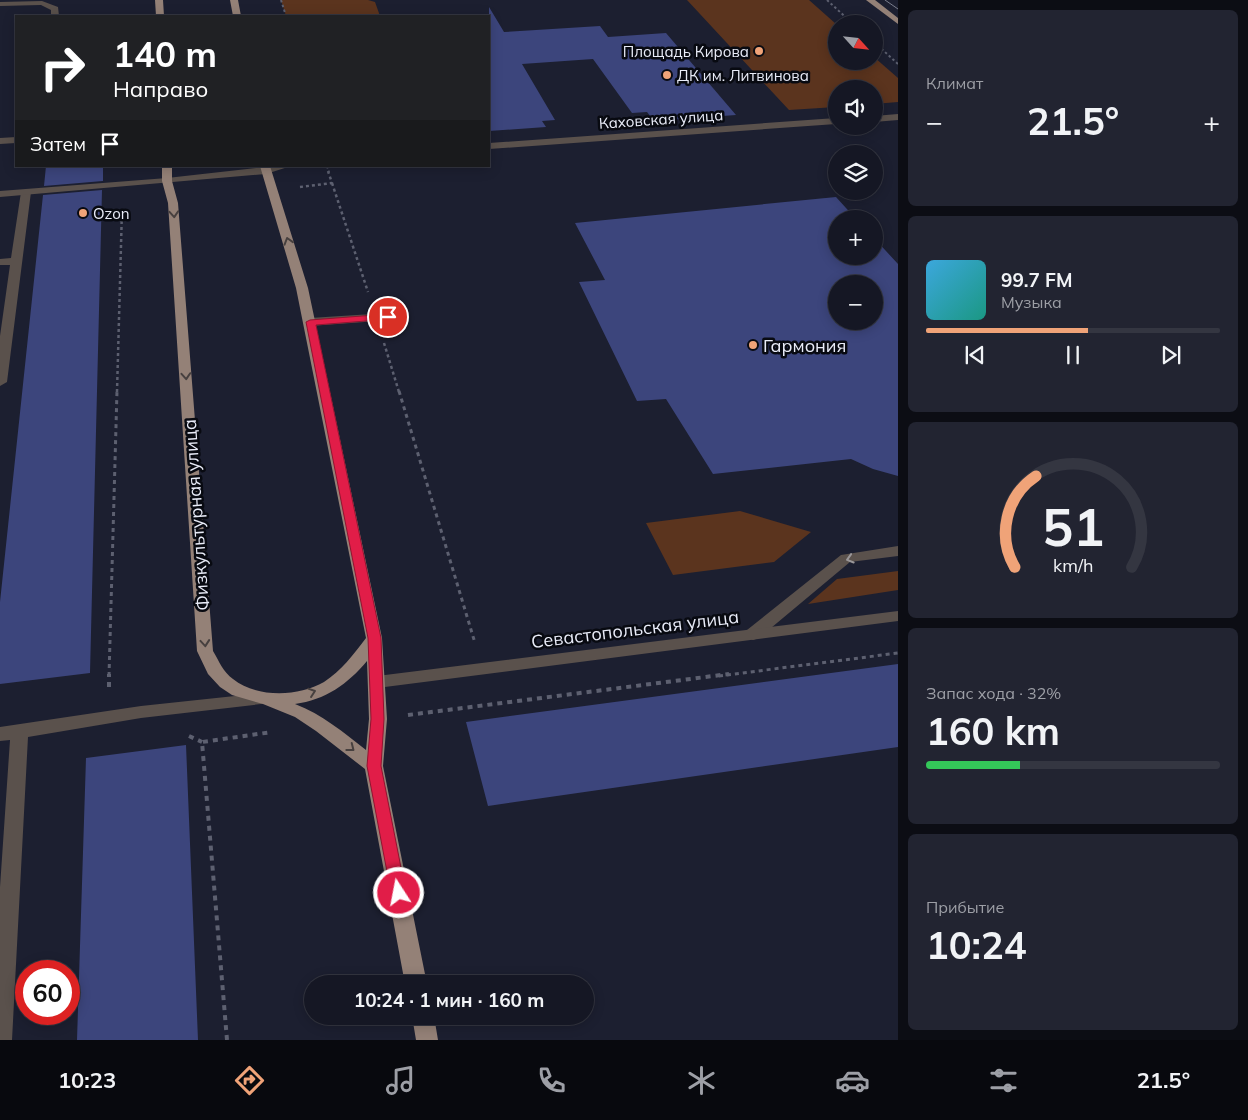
<!DOCTYPE html>
<html lang="ru">
<meta charset="utf-8">
<style>
:root{--surface:#151724;--page:#222431;--text:#f1f3f6;--muted:#9d9fa6;--line:#343641;--accent:#f0a378}
body{margin:0;font-family:Mulish,sans-serif;background:var(--page);color:var(--text);height:100vh;display:flex;flex-direction:column;font-size:19px;white-space:nowrap}
*{box-sizing:border-box;margin:0}
p{font-size:16px;color:var(--muted)}
.icon{flex:none;width:28px;height:28px;fill:none;stroke:currentColor;stroke-width:2;stroke-linecap:round;stroke-linejoin:round}
.map{position:relative;flex:1;overflow:hidden}
.details{display:flex;flex-direction:column;gap:10px;padding:10px;background:#0c0d14;width:350px}
.details>*{flex:none}
.top-card{position:absolute;left:15px;top:15px;width:475px;height:152px;border-radius:0px;box-shadow:0 2px 12px #0003,0 0 0 1px var(--line);background:#202124;color:#fff;overflow:hidden}
.needle{width:32px;rotate:117deg}
.fabs{position:absolute;left:828px;top:15px;display:grid;gap:10px}
.fabs a{display:grid;place-items:center;width:55px;height:55px;border-radius:50%;background:var(--surface);box-shadow:0 2px 12px #0003,0 0 0 1px var(--line);font-size:25px}
.speed{position:absolute;left:15px;top:960px;display:flex;gap:10px;font-size:25px;font-weight:700;text-align:center}
.speed>*{display:grid;place-content:center;width:65px;height:65px;border-radius:50%;background:var(--surface);box-shadow:0 2px 12px #0003,0 0 0 1px var(--line);line-height:1}
.speed .limit{border:8px solid #d22;background:#fff;color:#111}
.pin{position:absolute;display:grid;place-items:center;width:42px;height:42px;color:#fff;margin:-21px;border:2px solid #fff;border-radius:50%;box-shadow:0 1px 5px #0007}
.me{position:absolute;width:55px;margin:-28px;rotate:349deg;stroke-linejoin:round;filter:drop-shadow(0 0 4px #0008)}
.turn{display:flex;align-items:center;gap:18px;height:105px;padding:0 15px;font-size:22px}
.turn .icon{width:65px;height:65px;stroke-width:2.5}
.turn b{display:block;font-size:35px;line-height:42px}
.then{display:flex;align-items:center;height:48px;padding:0 15px;background:#0003;gap:10px;font-size:19px}
.big{font-size:38px;font-weight:700;line-height:1.1}
.details .tile{flex:1;display:flex;flex-direction:column;justify-content:center;gap:8px;min-width:0;padding:0 18px;border-radius:8px;background:var(--page)}
.details .dial{align-items:center;gap:0}
.dial svg{height:130px;overflow:visible;fill:none;stroke:var(--line);stroke-width:7;stroke-linecap:round;text-anchor:middle}
.dial text{fill:var(--text);stroke:none}
.song{display:flex;align-items:center;gap:15px}
.cover{width:60px;height:60px;border-radius:8px;background:linear-gradient(135deg,hsl(200 70% 55%),hsl(170 70% 35%))}
.played{height:5px;border-radius:2px;background:linear-gradient(90deg,var(--accent) 55%,var(--line) 55%)}
.keys{display:flex;justify-content:space-around;direction:ltr}
.heat{display:flex;justify-content:space-between;align-items:center;font-size:28px;direction:ltr}
.charge{height:8px;border-radius:4px;background:linear-gradient(90deg,#34c759 32%,var(--line) 0)}
.trip{position:absolute;left:304px;top:975px;width:290px;height:50px;border-radius:25px;background:var(--surface);box-shadow:0 2px 12px #0003,0 0 0 1px var(--line);font-weight:700;line-height:50px;text-align:center}
.tab-bar{display:flex;height:80px;justify-content:space-around;align-items:center;background:#08090e;color:var(--muted)}
.tab-bar .icon{width:35px;height:35px}
.tab-bar .current{color:var(--accent)}
.tab-bar b{font-size:22px;color:var(--text)}
main{display:flex;flex:1;min-height:0}
.map>svg:first-child{display:block}
.green{fill:#5b341e}
.building{fill:#3c457c;fill-rule:evenodd}
.lines{fill:none;stroke-linecap:round;stroke-linejoin:round}
.path-far3{stroke:#5d6070;stroke-width:2;stroke-dasharray:2.5 2.5;stroke-linecap:butt}
.path-far2{stroke:#5d6070;stroke-width:2.5;stroke-dasharray:3 3;stroke-linecap:butt}
.path-far1{stroke:#5d6070;stroke-width:3;stroke-dasharray:4 4;stroke-linecap:butt}
.path{stroke:#5d6070;stroke-width:4;stroke-dasharray:5 5;stroke-linecap:butt}
.lane{fill:#5a514c;fill-rule:evenodd}
.street{fill:#5a514c;fill-rule:evenodd}
.primary{fill:#948177;fill-rule:evenodd}
.tram{stroke:#7c7f8e;stroke-width:1}
.oneway{stroke:#47403f}
.oneway2{stroke:#9a9799}
.route{fill:#e11d48;stroke:#92132f}
.poi-dot{fill:#f0a378;stroke:#080a11;stroke-width:2}
.labels{text-anchor:middle;dominant-baseline:central;stroke-width:5;stroke-linejoin:round;paint-order:stroke}
.far-poi-label{font-size:15px;fill:#e9ecf8;stroke:#080a11;text-anchor:start}
.far-street-label{font-size:15px;fill:#e9ecf8;stroke:#080a11}
.poi-label{font-size:18px;fill:#e9ecf8;stroke:#080a11;text-anchor:start}
.street-label{font-size:18px;fill:#e9ecf8;stroke:#080a11}
</style>
<main>
<div class="map">
<svg width="898" height="1040" viewBox="0 0 898 1040">
<rect width="100%" height="100%" fill="#1c1f30"/>
<!-- green -->
<path class="green" d="M281 0H368L375 2 380 16H286Z
M687 0H809L836 24V61H874V57L898 78V102L874 104V89H836V107L789 110Z
M740 511 811 532 774 562 673 575 646 523Z
M898 571V590L808 604 837 579Z"/>
<!-- building -->
<path class="building" d="M489 7 504 32 600 26 608 37 666 33 736 115 654 121 647 112 632 113 593 59 522 64 555 120 542 121 546 127 489 131Z
M46 166H103V181L44 186Z
M102 190 90 673 0 684V602L43 195Z
M836 197 856 219H836V256H874V238L898 264V476L873 469 851 459 713 474 666 399 637 401 579 282 605 280 575 223ZM836 284H874V321H836Z
M898 664V747L488 806 466 722Z
M186 745 198 1040H77L86 758Z"/>
<g class="lines">
<!-- path-far3 -->
<path class="path-far3" d="M281 0 286 16
M827 0 853 24
M874 42 898 64
M327 166 329 172"/>
<!-- path-far2 -->
<path class="path-far2" d="M332 183 368 292
M300 187 332 183 328 171
M384 343 399 392
M117 392 122 209"/>
<!-- path-far1 -->
<path class="path-far1" d="M399 391 475 643
M109 676 117 391
M719 676 898 653"/>
<!-- path -->
<path class="path" d="M109 687V674
M408 715 729 674
M189 736 202 742
M227 1040 202 742 272 732"/>
<!-- lane -->
<path class="lane" d="M42 1 58 7 59 16H51V10L41 5 0 6V2Z
M16 137V143L0 144V138Z
M26 189 31 192 7 382 0 386V336L10 265H0V259L11 258 21 192Z
M388 313 394 317 392 320 310 326 304 322 310 318Z
M898 546V556L850 562 759 638 753 640 747 638 745 634 747 630 841 555Z
M264 693 270 695 273 699 270 703 141 718 28 737 12 1040H0V887L10 740 0 741V727L141 706Z"/>
<!-- street -->
<path class="street" d="M898 114V120L874 122V116Z
M836 118V124L489 149V143Z
M273 166H291L266 174 0 197V191L167 178Z
M898 611V621L377 688 371 686 368 682 371 678 377 676Z"/>
<!-- primary -->
<path class="primary" d="M155 0H163L164 16H156Z
M230 0H238L241 16H233Z
M866 0H875L898 18V24Z
M162 166H172V181L178 203 213 651C219 661 223 672 233 679 257 698 298 697 324 682 341 671 354 654 366 638L296 288 260 166H270L308 288 382 638 387 719 383 766 427 984H405L365 769 316 731 295 717 263 704 232 695 220 687 208 674 197 651 168 203 162 181ZM367 661 369 719 366 750C344 733 322 714 295 704 325 700 348 684 367 661Z
M412 1016H434L438 1040H416Z"/>
<!-- tram -->
<path class="tram" d="M885 0 898 9"/>
</g>
<!-- one-way arrows -->
<defs><path id="oneway-chevron" d="M-2-3.5L2.5 0L-2 3.5" fill="none" stroke-width="1.6" stroke-linecap="round" stroke-linejoin="round" transform="scale(1.25)"/></defs>
<g class="oneway">
<use href="#oneway-chevron" transform="translate(174 214) rotate(86)"/>
<use href="#oneway-chevron" transform="translate(288 241) rotate(-107)"/>
<use href="#oneway-chevron" transform="translate(186 376) rotate(86)"/>
<use href="#oneway-chevron" transform="translate(205 643) rotate(85)"/>
<use href="#oneway-chevron" transform="translate(312 692) rotate(-19)"/>
<use href="#oneway-chevron" transform="translate(351 748) rotate(38)"/>
</g>
<use class="oneway2" href="#oneway-chevron" transform="translate(850 559) rotate(163)"/>
<!-- route -->
<path class="route" d="M388 314 392 317 391 319 316 325 381 638 384 719 381 766 406 893 404 897 399 899 393 897 391 893 367 766 371 719 368 638 306 322 310 320Z"/>
<!-- markers -->
<g class="poi-dot">
<circle cx="759" cy="51" r="5"/>
<circle cx="667" cy="75" r="5"/>
<circle cx="83" cy="213" r="5"/>
<circle cx="753" cy="345" r="5"/>
</g>
<g class="labels">
<!-- far-poi labels -->
<g class="far-poi-label">
<text x="749" y="51" text-anchor="end">Площадь Кирова</text>
<text x="677" y="75">ДК им. Литвинова</text>
<text x="93" y="213">Ozon</text>
</g>
<!-- far-street labels -->
<g class="far-street-label">
<text transform="translate(661 119) rotate(-4)">Каховская улица</text>
</g>
<!-- poi labels -->
<g class="poi-label">
<text x="763" y="345">Гармония</text>
</g>
<!-- street labels -->
<g class="street-label">
<text transform="translate(196 515) rotate(-94)">Физкультурная улица</text>
<text transform="translate(635 629) rotate(-7)">Севастопольская улица</text>
</g>
</g>
</svg>
<div class="fabs">
<a><svg class="needle" viewBox="-14 -14 28 28"><path d="M0-13l5 13h-10z" fill="#e53935"/><path d="M0 13l5-13h-10z" fill="#9d9fa6"/></svg></a>
<a><svg class="icon" aria-label="sound" viewBox="0 0 24 24"><path d="M4 9h4l5-4v14l-5-4H4zM17 9q2 3 0 6"/></svg></a>
<a><svg class="icon" aria-label="layers" viewBox="0 0 24 24"><path d="M12 4l9 5-9 5-9-5zM3 14l9 5 9-5"/></svg></a>
<a>+</a>
<a>−</a>
</div>
<div class="speed"><div class="limit">60</div></div>
<div class="pin" style="left:388px;top:317px;background:#d93025"><svg class="icon" aria-label="arrive" viewBox="0 0 24 24"><path d="M6 21V4h12l-3 4 3 4H6"/></svg></div>
<svg class="me" style="left:399px;top:893px" viewBox="-20 -20 40 40"><circle r="17" fill="#e11d48" stroke="#fff" stroke-width="3"/><path d="M0-11L8 9 0 5-8 9z" fill="#fff"/></svg>
<div class="trip">10:24 · 1 мин · 160 m</div>
<div class="top-card">
<div class="turn"><svg class="icon" aria-label="right" viewBox="0 0 24 24"><path d="M7 20v-9h11M14 6l5 5-5 5"/></svg><div><b>140 m</b>Направо</div></div>
<div class="then">Затем<svg class="icon" aria-label="arrive" viewBox="0 0 24 24"><path d="M6 21V4h12l-3 4 3 4H6"/></svg></div>
</div>
</div>
<section class="details">
<div class="tile"><p>Климат</p>
<div class="heat"><a>−</a><b class="big">21.5°</b><a>+</a></div>
</div>
<div class="tile">
<div class="song"><i class="cover"></i><div><b>99.7 FM</b><p>Музыка</p></div></div>
<div class="played"></div>
<div class="keys"><svg class="icon" aria-label="previous" viewBox="0 0 24 24"><path d="M18 5L8 12l10 7zM5 5v14"/></svg><svg class="icon" aria-label="pause" viewBox="0 0 24 24"><path d="M8 5v14M16 5v14"/></svg><svg class="icon" aria-label="next" viewBox="0 0 24 24"><path d="M6 5l10 7-10 7zM19 5v14"/></svg></div>
</div>
<div class="tile dial"><svg viewBox="0 0 100 80">
<path d="M14 69A42 42 0 1 1 86 69"/>
<path d="M14 69A42 42 0 0 1 27 13" stroke="#f0a378"/>
<text x="50" y="56" font-size="32" font-weight="700">51</text>
<text x="50" y="72" font-size="11">km/h</text>
</svg></div>
<div class="tile"><p>Запас хода · 32%</p><b class="big">160 km</b><div class="charge"></div></div>
<div class="tile"><p>Прибытие</p><b class="big">10:24</b></div>
</section>
</main>
<nav class="tab-bar">
<b>10:23</b>
<svg class="icon current" aria-label="directions" viewBox="0 0 24 24"><path d="M12 3l9 9-9 9-9-9zM9 14v-3h6M13 9l2 2-2 2"/></svg>
<svg class="icon" aria-label="music" viewBox="0 0 24 24"><path d="M9 18V5l10-2v13"/><circle cx="6" cy="18" r="3"/><circle cx="16" cy="16" r="3"/></svg>
<svg class="icon" aria-label="phone" viewBox="0 0 24 24"><path d="M5 4h4l2 5-3 2q2 4 5 5l2-3 5 2v4C11 20 4 13 5 4z"/></svg>
<svg class="icon" aria-label="climate" viewBox="0 0 24 24"><path d="M12 3v18M4 7l16 10M4 17L20 7"/></svg>
<svg class="icon" aria-label="car" viewBox="0 0 24 24"><path d="M5 17H2v-5l4-1 3-4h7l3 4 3 1v5h-3M9 17h6M6 11h13"/><circle cx="7" cy="17" r="2"/><circle cx="17" cy="17" r="2"/></svg>
<svg class="icon" aria-label="filters" viewBox="0 0 24 24"><path d="M4 7h16M4 17h16"/><circle cx="9" cy="7" r="2"/><circle cx="15" cy="17" r="2"/></svg>
<b>21.5°</b>
</nav>
